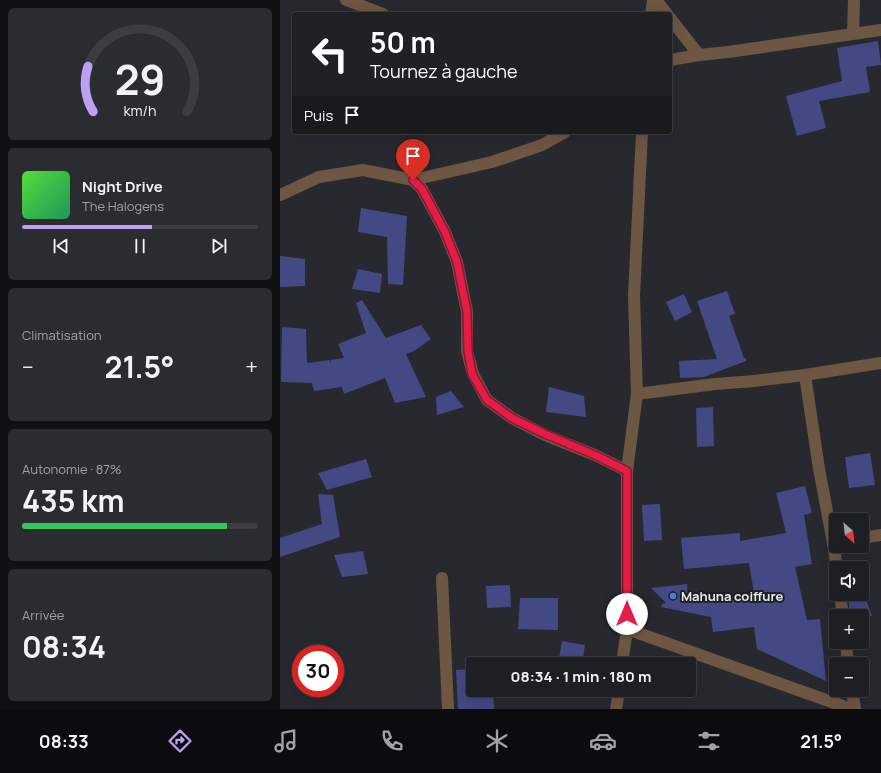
<!DOCTYPE html>
<html lang="fr">
<meta charset="utf-8">
<style>
:root{--surface:#1e1f23;--page:#2b2c30;--text:#f1f3f6;--muted:#a1a2a6;--line:#3c3d41;--accent:#bca0f2}
body{margin:0;font-family:Manrope,sans-serif;background:var(--page);color:var(--text);height:100vh;display:flex;flex-direction:column;font-size:15px;white-space:nowrap}
*{box-sizing:border-box;margin:0}
p{font-size:13px;color:var(--muted)}
.icon{flex:none;width:22px;height:22px;fill:none;stroke:currentColor;stroke-width:2;stroke-linecap:round;stroke-linejoin:round}
.map{position:relative;flex:1;overflow:hidden}
.side{display:flex;flex-direction:column;gap:8px;padding:8px;background:#101113;width:280px}
.side>*{flex:none}
.hud{position:absolute;left:12px;top:12px;width:380px;height:122px;border-radius:4px;box-shadow:0 4px 16px #0002,0 0 0 1px var(--line);background:#202124;color:#fff;overflow:hidden}
.needle{width:26px;rotate:152deg}
.buttons{position:absolute;left:549px;top:513px;display:grid;gap:8px}
.buttons a{display:grid;place-items:center;width:40px;height:40px;border-radius:4px;background:var(--surface);box-shadow:0 4px 16px #0002,0 0 0 1px var(--line);font-size:20px}
.speed{position:absolute;left:12px;top:645px;display:flex;gap:8px;font-size:20px;font-weight:700;text-align:center}
.speed>*{display:grid;place-content:center;width:52px;height:52px;border-radius:50%;background:var(--surface);box-shadow:0 4px 16px #0002,0 0 0 1px var(--line);line-height:1}
.speed .limit{border:6px solid #d22;background:#fff;color:#111}
.pin{position:absolute;display:grid;place-items:center;width:34px;height:34px;color:#fff;margin:-41px -17px;border-radius:50% 50% 50% 0;rotate:-45deg;box-shadow:0 0 4px #0007}
.pin .icon{rotate:45deg}
.me{position:absolute;width:44px;margin:-22px;rotate:0deg;stroke-linejoin:round;filter:drop-shadow(0 0 3px #0008)}
.turn{display:flex;align-items:center;gap:14px;height:84px;padding:0 12px;font-size:18px}
.turn .icon{width:52px;height:52px;stroke-width:2.5}
.turn b{display:block;font-size:28px;line-height:34px}
.then{display:flex;align-items:center;height:38px;padding:0 12px;background:#0003;gap:8px;font-size:15px}
.big{font-size:30px;font-weight:700;line-height:1.1}
.side .tile{flex:1;display:flex;flex-direction:column;justify-content:center;gap:6px;min-width:0;padding:0 14px;border-radius:6px;background:var(--page)}
.side .dial{align-items:center;gap:0}
.dial svg{height:104px;overflow:visible;fill:none;stroke:var(--line);stroke-width:7;stroke-linecap:round;text-anchor:middle}
.dial text{fill:var(--text);stroke:none}
.song{display:flex;align-items:center;gap:12px}
.cover{width:48px;height:48px;border-radius:6px;background:linear-gradient(135deg,hsl(110 70% 55%),hsl(150 70% 35%))}
.played{height:4px;border-radius:2px;background:linear-gradient(90deg,var(--accent) 55%,var(--line) 55%)}
.keys{display:flex;justify-content:space-around;direction:ltr}
.heat{display:flex;justify-content:space-between;align-items:center;font-size:22px;direction:ltr}
.charge{height:6px;border-radius:3px;background:linear-gradient(90deg,#34c759 87%,var(--line) 0)}
.trip{position:absolute;left:186px;top:657px;width:230px;height:40px;border-radius:4px;background:var(--surface);box-shadow:0 4px 16px #0002,0 0 0 1px var(--line);font-weight:700;line-height:40px;text-align:center}
.tabs{display:flex;height:64px;justify-content:space-around;align-items:center;background:#0c0c0e;color:var(--muted)}
.tabs .icon{width:28px;height:28px}
.tabs .active{color:var(--accent)}
.tabs b{font-size:18px;color:var(--text)}
main{display:flex;flex:1;min-height:0}
.map>svg:first-child{display:block}
.building{fill:#434982}
.lines{fill:none;stroke-linecap:round;stroke-linejoin:round}
.street{stroke:#6d5743;stroke-width:12}
.route-casing{stroke:#92132f;stroke-width:10}
.route{stroke:#e11d48;stroke-width:7}
.shop-dot{fill:#3f7fe0;stroke:#1f2025;stroke-width:1.5}
.labels{text-anchor:middle;dominant-baseline:central;stroke-width:4;stroke-linejoin:round;paint-order:stroke}
.poi-label{font-size:13px;font-weight:bold;fill:#e8e8ec;stroke:#1f2025;text-anchor:start}
</style>
<main>
<section class="side">
<div class="tile dial"><svg viewBox="0 0 100 80">
<path d="M14 69A42 42 0 1 1 86 69"/>
<path d="M14 69A42 42 0 0 1 10 34" stroke="#bca0f2"/>
<text x="50" y="56" font-size="32" font-weight="700">29</text>
<text x="50" y="72" font-size="11">km/h</text>
</svg></div>
<div class="tile">
<div class="song"><i class="cover"></i><div><b>Night Drive</b><p>The Halogens</p></div></div>
<div class="played"></div>
<div class="keys"><svg class="icon" aria-label="previous" viewBox="0 0 24 24"><path d="M18 5L8 12l10 7zM5 5v14"/></svg><svg class="icon" aria-label="pause" viewBox="0 0 24 24"><path d="M8 5v14M16 5v14"/></svg><svg class="icon" aria-label="next" viewBox="0 0 24 24"><path d="M6 5l10 7-10 7zM19 5v14"/></svg></div>
</div>
<div class="tile"><p>Climatisation</p>
<div class="heat"><a>−</a><b class="big">21.5°</b><a>+</a></div>
</div>
<div class="tile"><p>Autonomie · 87%</p><b class="big">435 km</b><div class="charge"></div></div>
<div class="tile"><p>Arrivée</p><b class="big">08:34</b></div>
</section>
<div class="map">
<svg width="601" height="709" viewBox="0 0 601 709">
<rect width="100%" height="100%" fill="#28292f"/>
<!-- building -->
<path class="building" d="M598 41 601 65 586 67 590 92 539 101 546 128 517 136 506 96 562 81 557 48Z
M81 208 127 216 123 285 108 284 107 237 78 232Z
M0 256 25 259V286L0 287Z
M78 269 102 274 100 293 72 289Z
M447 291 455 314 449 316 464 358H466V361L424 377 400 378 399 361 437 359 417 301Z
M404 294 412 312 395 321 386 302Z
M82 300 106 338 141 325 151 339 134 351 126 354 146 397 115 403 105 378 64 394 62 387 34 391 32 383 1 382 2 327 26 329 27 363 50 360V364L51 360 64 358 58 344 86 333 76 303Z
M269 387 304 396 306 417 266 412Z
M171 391 184 407 157 415 156 397Z
M433 407 434 446 417 447 416 408Z
M590 453 595 485 569 488 565 457Z
M86 459 92 477 47 490 38 473Z
M525 486 532 513 524 515 532 564 515 567 527 620 540 619 546 681 477 649 474 627 433 632 431 617 381 607 382 604 386 603 371 588 407 584 408 601 474 593 469 563 404 569 401 538 460 533V541L506 533 496 493Z
M38 494 53 495 60 537 0 557V538L42 524Z
M380 504 382 540 364 541 362 505Z
M83 551 88 574 62 577 54 555Z
M230 585 231 607 207 608 206 586Z
M582 591H583L592 616H570L568 596 575 594H582Z
M240 598H278V630L238 629Z
M282 641 305 645 302 664H278Z
M193 669V690H213L214 709H178L176 670Z"/>
<g class="lines">
<!-- street -->
<path class="street" d="M66 0 103 14
M376 0 387 14
M371 14 373 0
M390 18 419 55
M573 33 574 0
M390 60 419 55 448 52 601 30
M133 180 212 162 262 145 285 132
M0 195 39 177 83 170 133 180 142 189 165 232 177 262 187 312V351L193 374 207 400 232 418 265 435 315 455 347 471
M525 375 539 469 553 543 557 568
M357 394 435 384 474 381 525 375 601 363
M582 538 601 535
M162 578 168 709
M560 594 563 616
M347 629 571 709
M566 642 568 664
M342 664 347 629V471L357 394 354 296 362 132
M572 690 575 709
M336 709 339 690"/>
</g>
<g class="lines">
<!-- route casing -->
<g class="route-casing">
<path id="route" d="M133 180 142 189 165 232 177 262 187 312 188 351 192 374 207 400 232 418 265 434 315 455 347 471V614"/>
</g>
<!-- route -->
<use href="#route" class="route"/>
</g>
<!-- markers -->
<circle class="shop-dot" cx="393" cy="596" r="4"/>
<g class="labels">
<!-- poi labels -->
<g class="poi-label">
<text x="401" y="596">Mahuna coiffure</text>
</g>
</g>
</svg>
<div class="buttons">
<a><svg class="needle" viewBox="-14 -14 28 28"><path d="M0-13l5 13h-10z" fill="#e53935"/><path d="M0 13l5-13h-10z" fill="#a1a2a6"/></svg></a>
<a><svg class="icon" aria-label="sound" viewBox="0 0 24 24"><path d="M4 9h4l5-4v14l-5-4H4zM17 9q2 3 0 6"/></svg></a>
<a>+</a>
<a>−</a>
</div>
<div class="speed"><div class="limit">30</div></div>
<div class="pin" style="left:133px;top:180px;background:#d93025"><svg class="icon" aria-label="arrive" viewBox="0 0 24 24"><path d="M6 21V4h12l-3 4 3 4H6"/></svg></div>
<svg class="me" style="left:347px;top:614px" viewBox="-20 -20 40 40"><circle r="19" fill="#fff"/><path d="M0-13L10 11 0 6-10 11z" fill="#e11d48"/></svg>
<div class="trip">08:34 · 1 min · 180 m</div>
<div class="hud">
<div class="turn"><svg class="icon" aria-label="left" viewBox="0 0 24 24"><path d="M17 20v-9H6M10 6l-5 5 5 5"/></svg><div><b>50 m</b>Tournez à gauche</div></div>
<div class="then">Puis<svg class="icon" aria-label="arrive" viewBox="0 0 24 24"><path d="M6 21V4h12l-3 4 3 4H6"/></svg></div>
</div>
</div>
</main>
<nav class="tabs">
<b>08:33</b>
<svg class="icon active" aria-label="directions" viewBox="0 0 24 24"><path d="M12 3l9 9-9 9-9-9zM9 14v-3h6M13 9l2 2-2 2"/></svg>
<svg class="icon" aria-label="music" viewBox="0 0 24 24"><path d="M9 18V5l10-2v13"/><circle cx="6" cy="18" r="3"/><circle cx="16" cy="16" r="3"/></svg>
<svg class="icon" aria-label="phone" viewBox="0 0 24 24"><path d="M5 4h4l2 5-3 2q2 4 5 5l2-3 5 2v4C11 20 4 13 5 4z"/></svg>
<svg class="icon" aria-label="climate" viewBox="0 0 24 24"><path d="M12 3v18M4 7l16 10M4 17L20 7"/></svg>
<svg class="icon" aria-label="car" viewBox="0 0 24 24"><path d="M5 17H2v-5l4-1 3-4h7l3 4 3 1v5h-3M9 17h6M6 11h13"/><circle cx="7" cy="17" r="2"/><circle cx="17" cy="17" r="2"/></svg>
<svg class="icon" aria-label="filters" viewBox="0 0 24 24"><path d="M4 7h16M4 17h16"/><circle cx="9" cy="7" r="2"/><circle cx="15" cy="17" r="2"/></svg>
<b>21.5°</b>
</nav>
